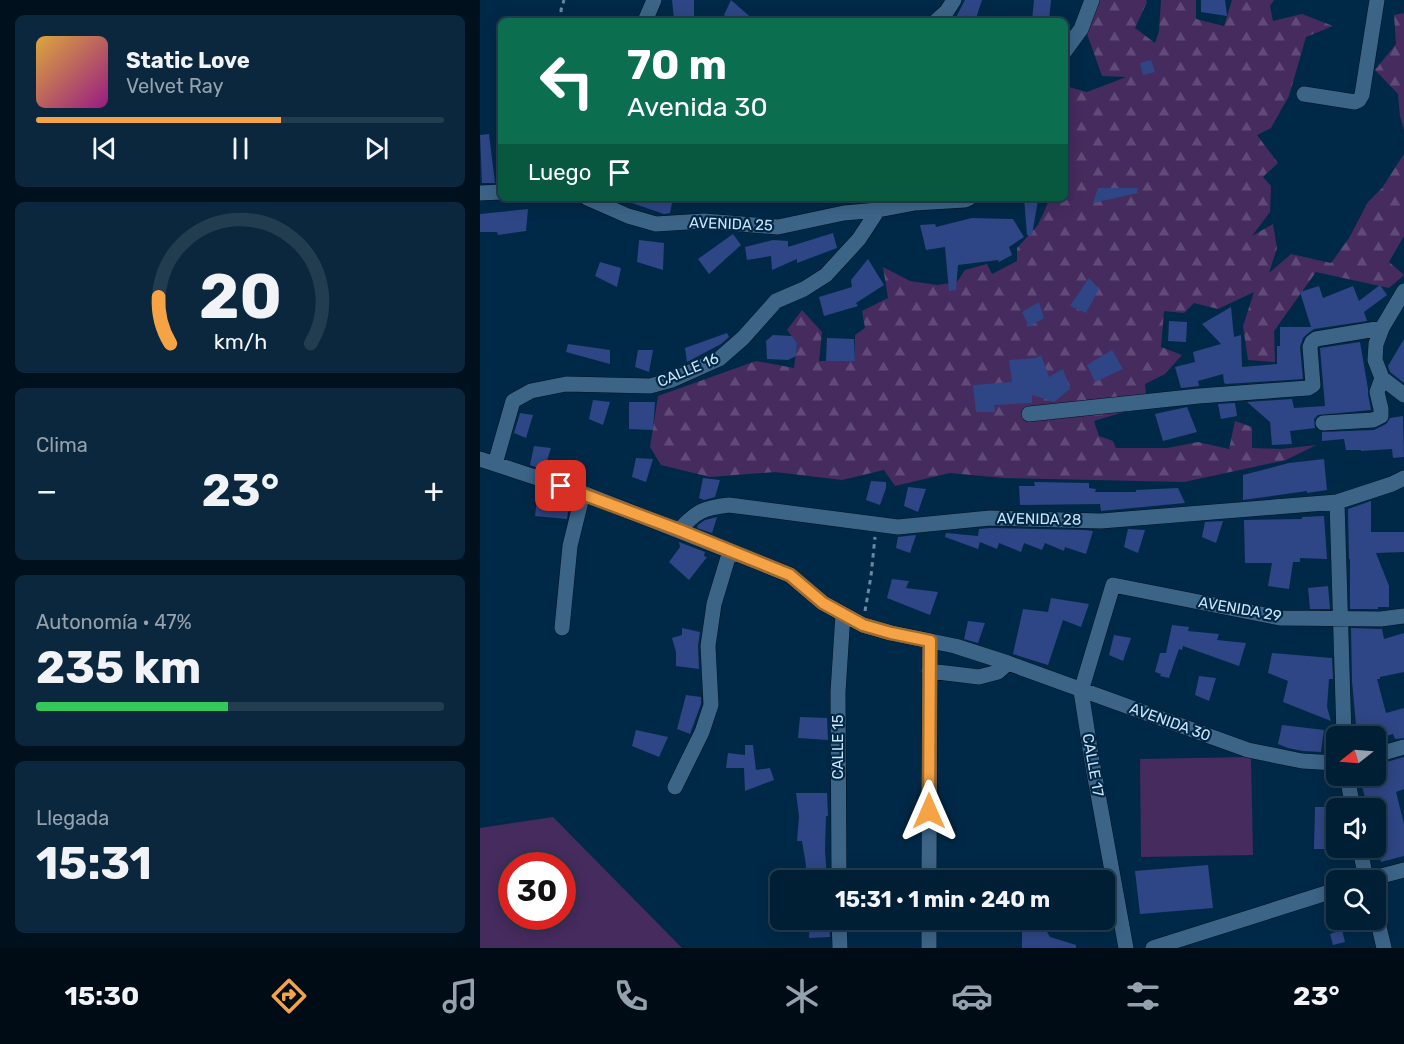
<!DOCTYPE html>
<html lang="es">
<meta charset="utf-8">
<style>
:root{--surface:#001f35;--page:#0a273d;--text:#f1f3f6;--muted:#95a2ad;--line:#223d50;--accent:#f5a345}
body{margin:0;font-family:Rubik,sans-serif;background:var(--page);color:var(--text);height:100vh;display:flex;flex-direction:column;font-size:22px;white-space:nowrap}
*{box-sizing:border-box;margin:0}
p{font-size:20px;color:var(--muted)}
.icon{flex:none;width:33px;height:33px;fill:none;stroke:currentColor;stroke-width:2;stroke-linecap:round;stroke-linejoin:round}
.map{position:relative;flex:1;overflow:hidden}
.details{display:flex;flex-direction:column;gap:15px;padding:15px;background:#00111d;width:480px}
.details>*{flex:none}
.banner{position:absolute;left:18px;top:18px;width:570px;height:183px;border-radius:9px;box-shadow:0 3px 15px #0003,0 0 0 2px var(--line);background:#0b6e4f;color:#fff;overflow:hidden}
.needle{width:39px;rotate:253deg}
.tools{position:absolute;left:846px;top:726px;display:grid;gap:12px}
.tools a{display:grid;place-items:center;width:60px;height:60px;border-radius:9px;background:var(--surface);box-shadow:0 3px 15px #0003,0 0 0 2px var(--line);font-size:30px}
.speed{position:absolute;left:18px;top:852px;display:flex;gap:12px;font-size:30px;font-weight:700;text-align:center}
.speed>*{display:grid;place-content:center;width:78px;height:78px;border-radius:50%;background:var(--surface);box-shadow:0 3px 15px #0003,0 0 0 2px var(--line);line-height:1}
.speed .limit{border:9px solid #d22;background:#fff;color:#111}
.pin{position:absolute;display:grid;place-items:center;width:51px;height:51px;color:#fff;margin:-26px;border-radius:12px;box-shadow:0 3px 9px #0006}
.me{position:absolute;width:66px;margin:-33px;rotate:0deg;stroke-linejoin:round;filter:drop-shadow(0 0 4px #0008)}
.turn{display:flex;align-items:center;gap:21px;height:126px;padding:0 30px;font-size:27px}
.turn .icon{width:78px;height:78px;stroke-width:2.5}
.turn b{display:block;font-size:42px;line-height:51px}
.then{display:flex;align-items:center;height:57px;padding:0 30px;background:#0003;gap:12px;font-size:22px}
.big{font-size:45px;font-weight:700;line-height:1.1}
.details .widget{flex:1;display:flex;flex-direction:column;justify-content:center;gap:9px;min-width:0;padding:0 21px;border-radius:9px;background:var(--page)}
.details .dial{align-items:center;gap:0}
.dial svg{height:156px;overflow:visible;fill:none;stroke:var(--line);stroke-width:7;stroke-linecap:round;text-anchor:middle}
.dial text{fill:var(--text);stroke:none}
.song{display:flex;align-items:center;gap:18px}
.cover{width:72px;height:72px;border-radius:9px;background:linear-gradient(135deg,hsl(40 70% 55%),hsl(310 70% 35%))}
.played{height:6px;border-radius:3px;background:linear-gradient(90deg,var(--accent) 60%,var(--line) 60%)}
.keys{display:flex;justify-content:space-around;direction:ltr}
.heat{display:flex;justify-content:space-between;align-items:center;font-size:33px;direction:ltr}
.charge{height:9px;border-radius:4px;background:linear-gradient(90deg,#34c759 47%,var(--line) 0)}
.trip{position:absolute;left:290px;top:870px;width:345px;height:60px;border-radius:9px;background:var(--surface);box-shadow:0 3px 15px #0003,0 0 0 2px var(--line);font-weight:700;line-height:60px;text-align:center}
.tab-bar{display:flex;height:96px;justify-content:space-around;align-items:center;background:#000c15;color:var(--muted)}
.tab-bar .icon{width:42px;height:42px}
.tab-bar .active{color:var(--accent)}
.tab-bar b{font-size:27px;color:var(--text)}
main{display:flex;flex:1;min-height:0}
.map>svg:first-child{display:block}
.grass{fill:#462b5f;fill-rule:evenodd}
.forest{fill:url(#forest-firs)}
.building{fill:#2e4685}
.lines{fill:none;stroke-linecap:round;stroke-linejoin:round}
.street-casing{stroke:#001121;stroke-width:16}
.path{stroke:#6989a1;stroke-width:3;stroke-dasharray:4.5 4.5;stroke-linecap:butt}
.street{stroke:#3c6487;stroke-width:15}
.route-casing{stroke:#9f6a2d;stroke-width:15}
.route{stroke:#f5a345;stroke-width:10}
.labels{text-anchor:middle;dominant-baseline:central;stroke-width:4.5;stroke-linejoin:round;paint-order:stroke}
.street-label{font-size:15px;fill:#cde3f7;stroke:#002947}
</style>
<main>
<section class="details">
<div class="widget">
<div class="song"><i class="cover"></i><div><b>Static Love</b><p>Velvet Ray</p></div></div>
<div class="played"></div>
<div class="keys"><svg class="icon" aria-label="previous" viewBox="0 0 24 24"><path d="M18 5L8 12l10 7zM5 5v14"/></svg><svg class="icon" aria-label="pause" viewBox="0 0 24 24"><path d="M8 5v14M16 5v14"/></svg><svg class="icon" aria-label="next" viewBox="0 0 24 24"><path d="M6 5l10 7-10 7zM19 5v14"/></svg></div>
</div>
<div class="widget dial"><svg viewBox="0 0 100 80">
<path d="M14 69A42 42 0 1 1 86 69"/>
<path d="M14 69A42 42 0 0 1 8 45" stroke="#f5a345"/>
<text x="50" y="56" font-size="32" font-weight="700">20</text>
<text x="50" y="72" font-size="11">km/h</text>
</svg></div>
<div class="widget"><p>Clima</p>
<div class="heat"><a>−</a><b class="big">23°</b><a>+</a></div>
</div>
<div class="widget"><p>Autonomía · 47%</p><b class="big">235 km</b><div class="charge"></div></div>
<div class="widget"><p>Llegada</p><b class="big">15:31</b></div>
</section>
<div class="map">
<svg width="924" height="948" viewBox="0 0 924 948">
<defs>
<pattern id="forest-firs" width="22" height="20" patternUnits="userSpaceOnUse" patternTransform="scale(1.5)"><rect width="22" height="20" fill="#462b5f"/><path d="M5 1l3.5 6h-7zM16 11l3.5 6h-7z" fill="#604a77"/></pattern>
</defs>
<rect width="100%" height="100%" fill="#002947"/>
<!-- grass -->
<path class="grass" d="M771 757 773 855 661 857 660 759Z
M73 817 202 948H0V828ZM32 866H82V916H32Z"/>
<!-- forest -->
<path class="forest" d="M619 0H666L667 2 655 28 675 43 679 31 681 0H716V19L744 26 752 0H794L790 6 793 21 822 14 853 26 826 37 809 96 791 128 777 135 798 163 783 177 791 186 790 212 772 236 793 224 797 248 789 273 811 254 851 263 869 238 888 202 902 188 924 154V236L909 262 924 275 909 288 836 272 794 331 795 362 768 360 763 326 774 292 738 309 714 303 704 313 684 311 681 347 702 355 685 374 665 384 667 405 614 421 619 436 633 441 636 448H687L718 442 749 449 755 421 772 427V448L801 449 836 445 806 460 704 482 523 478 470 473 415 486 404 470 362 480 295 472 230 477 181 465 170 447 178 396 276 361 314 368 317 343 307 330 322 310 342 332 339 361H375V335L385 328 382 311 408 298 403 267 430 281 457 285 477 282 485 270 507 264 512 274 537 261V248L558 225 570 198H585V104L588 96 585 94V86L607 92 646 77 622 76 606 31Z
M924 13V130L920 116 918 94 895 70 916 44 914 15Z"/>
<!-- building -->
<path class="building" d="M192 0H214V20L194 19Z
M251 0 275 21H249L244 15Z
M485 0H502L495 21H474Z
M554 0H571L569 21H552Z
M721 0H745L747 16 721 12Z
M671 60 675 72 663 75 660 63Z
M9 134 15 183H2L0 135Z
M618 188H657L658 193 613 203Z
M154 198H166L192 203 190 213 184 214 152 203Z
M544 198 558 200 552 235H547Z
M48 209 46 231 18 235 17 232H0V214Z
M492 218 533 219 544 237 529 247 532 255 519 262 518 260 478 265 476 290 469 291 465 247 446 250 440 225 455 224 456 227Z
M353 233 357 248 317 263V259L292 270 291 256 267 260 265 247 293 240 308 241V247Z
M253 234 261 245 229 274 218 259Z
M159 240 184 243 183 270 157 262Z
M388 259 404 285 376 303 378 306 344 316 339 297 372 287 371 280Z
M120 262 141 268 137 287 115 276Z
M609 278 619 289 606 313 590 306Z
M900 285 907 295 884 312 887 321 834 329 826 335 823 338 820 347 823 379 746 384 744 383 743 374 718 381 719 386 701 388 695 367 715 362 713 352 741 344 722 324 751 307 754 337 761 335 762 367 797 364V346H800V327H831L820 292 839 286 843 298 873 286 879 301Z
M559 302 564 318 549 327 542 312Z
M689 321 707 322 706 342 688 341Z
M247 333 249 337 241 344 207 362 205 348Z
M293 335 312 336 317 343 316 356 308 360 287 359 286 341Z
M347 338 374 339 375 361H346Z
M924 339V383L910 372 908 366Z
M880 342 888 389V394L891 410 838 415 834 419 835 428 810 431 812 444 792 445 790 422 767 402 812 399 814 408 845 406 840 348Z
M88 344 130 350V364L86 352Z
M158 350H173L169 372 155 367Z
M632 350 643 369 615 382 607 365Z
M561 355 569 377 583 369 590 389 574 402 552 395V403L514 405 515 412H496L493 385 532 382 529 360 556 358Z
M113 400 130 402 123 425 109 419Z
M149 402H175L173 430 149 429Z
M755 403 757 416 741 419 738 404Z
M707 407 717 432 683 441 675 414Z
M40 413 53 415 46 438 34 433Z
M923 416 924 457 913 458 912 449 881 451V450H866L864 439 842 441V432L894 430 906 424 910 418Z
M54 446 71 448 64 470 50 465Z
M156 458 173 459 166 482 152 477Z
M844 459 847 490 827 493V491L763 500V475L809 463Z
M223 478 240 480 235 497 224 500 219 498Z
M391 481 406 482V488L400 505 386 500Z
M554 482 609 483V488L616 489 615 492H656V490L698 488 705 503 621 511 620 504 540 505 539 486H555Z
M428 487 446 489 438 512 424 506Z
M58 492H70L90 499 87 519 55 516Z
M891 501V532H924V552L896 553 909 586V607H898V609H870V559H869L868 509Z
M844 516 847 559 820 558V562H813L809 589 788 586 792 563H765L764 520 822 519V517Z
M237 517 232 533 217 528 218 525 225 520Z
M743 521 736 543 722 537 725 522Z
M510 528 603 530 613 531 606 554 585 547 584 551 565 543 562 550 544 543 541 552 519 543 517 549 500 542 498 549 465 537 466 533 498 536 499 529Z
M648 529 665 530 658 553 644 547Z
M436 535 430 553 416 548 418 537Z
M199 542 225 552 224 556 227 557 209 580 189 562 200 547Z
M412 579 429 581 426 588 458 592 450 615 407 598Z
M848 586 850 609H830L828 588Z
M571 598 609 604 601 627 583 620 568 665 533 654 543 609 568 612Z
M488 621 505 623 498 643 484 639Z
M692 625 709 627 708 631 739 634 737 640 766 643 759 666 703 646 702 650 699 649 689 678 680 676 681 674 675 672 680 653H686Z
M202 628 220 632 218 646 219 669 196 666V652L192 638 202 635Z
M871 628 902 629 904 639 924 633V672L900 677V679H897L906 713 924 708V738L915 739 913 734 896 739V736H877L872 681Z
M634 635 651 638 643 661 629 655Z
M792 653 852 658 853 679H849L847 707 851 721 803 702 808 681 788 673Z
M719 676 736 678 729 701 715 695Z
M206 695 221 697V704L210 734 197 729Z
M320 717 347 718 348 740 318 738Z
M802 725 844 730 841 752 823 751 808 748 798 744Z
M156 730 188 737 179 757 152 746Z
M265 745H273L276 770 290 768 294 780 265 791 264 768H246L248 753 265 755Z
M924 757V789L916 792 924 824V856L901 862 896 843V808H888L879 776H896V765Z
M316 793H347L348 816H346L345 850 347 880H325L326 865 322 841H317L319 816Z
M835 807H851L850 824 856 843V848L858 849H834Z
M728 865 733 908 660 914 655 871Z
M330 920H349L350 937 329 938Z
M862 930 865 942 853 945 850 934Z
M542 931 567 932 570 937 596 945V948H542Z"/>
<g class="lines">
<!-- street casing -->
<g class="street-casing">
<path id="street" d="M165 21 174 0
M456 21 467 11 474 0
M585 51 601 29 612 0
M824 94 875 102 879 100 882 95 897 0
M0 193 21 192
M107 198 148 216 176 224 224 221 298 227 364 213 398 210 435 203 485 200 489 198
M924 291 902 328 896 344 895 360 902 378 924 395
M549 414 719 396 828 388 833 385 830 347 832 342 836 339 902 328
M843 423 893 420 901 416V409L897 392 902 378
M0 459 103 493 310 575 343 603 383 625 411 633 475 646 528 663 768 750 822 761 856 763
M15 464 33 401 51 391 86 384 170 386 192 380 239 359 263 338 296 301 324 289 346 275 379 239 398 210
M857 502 864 736
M199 530C217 511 223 508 249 505L418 527 510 518 621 521 857 502 912 484 924 478
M82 628 90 546 103 493
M449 671 499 677 518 672 528 663
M896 755 924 747
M867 776 873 808
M195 787 222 732 231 705 228 646 234 604 250 551
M880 848 886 880
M359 880 358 692 363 614
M449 880 450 641
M886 880 924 870
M896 914 904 948
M359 920 360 948
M449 948V920
M646 948 612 761 601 691 633 585 800 618 901 619 924 616
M673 948 856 890"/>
</g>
<!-- path -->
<path class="path" d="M82 21 81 10 84 0
M385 611 391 576 395 537"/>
<!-- street -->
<use href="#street" class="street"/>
</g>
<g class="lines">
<!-- route casing -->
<g class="route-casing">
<path id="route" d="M81 486 199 530 310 575 343 603 383 625 411 633 450 641 449 811"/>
</g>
<!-- route -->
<use href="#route" class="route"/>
</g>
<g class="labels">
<!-- street labels -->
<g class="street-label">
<text transform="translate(251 224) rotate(2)">AVENIDA 25</text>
<text transform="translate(208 370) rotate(-23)">CALLE 16</text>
<text transform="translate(559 519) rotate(1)">AVENIDA 28</text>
<text transform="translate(760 609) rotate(10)">AVENIDA 29</text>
<text transform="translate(690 722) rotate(20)">AVENIDA 30</text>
<text transform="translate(358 747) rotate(-90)">CALLE 15</text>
<text transform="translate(613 765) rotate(80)">CALLE 17</text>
</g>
</g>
</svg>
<div class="tools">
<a><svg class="needle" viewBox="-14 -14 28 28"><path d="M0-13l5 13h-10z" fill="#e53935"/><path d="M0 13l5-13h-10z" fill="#95a2ad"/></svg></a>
<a><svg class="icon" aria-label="sound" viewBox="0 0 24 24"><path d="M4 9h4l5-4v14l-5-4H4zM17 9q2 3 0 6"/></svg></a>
<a><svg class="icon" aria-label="search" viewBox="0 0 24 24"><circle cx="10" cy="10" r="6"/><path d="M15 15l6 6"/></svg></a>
</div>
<div class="speed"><div class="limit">30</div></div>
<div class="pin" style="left:81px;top:486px;background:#d93025"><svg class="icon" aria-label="arrive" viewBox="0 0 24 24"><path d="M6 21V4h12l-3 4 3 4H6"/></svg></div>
<svg class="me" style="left:449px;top:811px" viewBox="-20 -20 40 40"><path d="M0-17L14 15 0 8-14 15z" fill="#f5a345" stroke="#fff" stroke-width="4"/></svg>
<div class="trip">15:31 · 1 min · 240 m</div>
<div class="banner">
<div class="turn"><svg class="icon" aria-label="left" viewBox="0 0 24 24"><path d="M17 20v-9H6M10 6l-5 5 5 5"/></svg><div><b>70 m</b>Avenida 30</div></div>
<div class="then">Luego<svg class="icon" aria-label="arrive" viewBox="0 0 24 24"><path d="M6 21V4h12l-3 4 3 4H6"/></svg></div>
</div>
</div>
</main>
<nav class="tab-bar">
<b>15:30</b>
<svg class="icon active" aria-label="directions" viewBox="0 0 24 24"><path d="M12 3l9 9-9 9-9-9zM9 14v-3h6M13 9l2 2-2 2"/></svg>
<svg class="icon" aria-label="music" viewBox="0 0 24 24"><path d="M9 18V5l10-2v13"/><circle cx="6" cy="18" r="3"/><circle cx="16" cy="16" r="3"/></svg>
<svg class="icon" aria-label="phone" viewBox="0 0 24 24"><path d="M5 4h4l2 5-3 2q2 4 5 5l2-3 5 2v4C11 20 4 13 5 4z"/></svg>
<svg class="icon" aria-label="climate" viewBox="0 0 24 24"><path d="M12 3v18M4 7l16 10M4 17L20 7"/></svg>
<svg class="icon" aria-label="car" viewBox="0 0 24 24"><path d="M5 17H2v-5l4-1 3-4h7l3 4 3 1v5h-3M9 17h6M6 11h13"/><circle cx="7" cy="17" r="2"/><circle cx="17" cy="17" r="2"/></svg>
<svg class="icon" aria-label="filters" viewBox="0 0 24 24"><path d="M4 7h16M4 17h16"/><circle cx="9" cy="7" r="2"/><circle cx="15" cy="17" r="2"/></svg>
<b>23°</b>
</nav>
